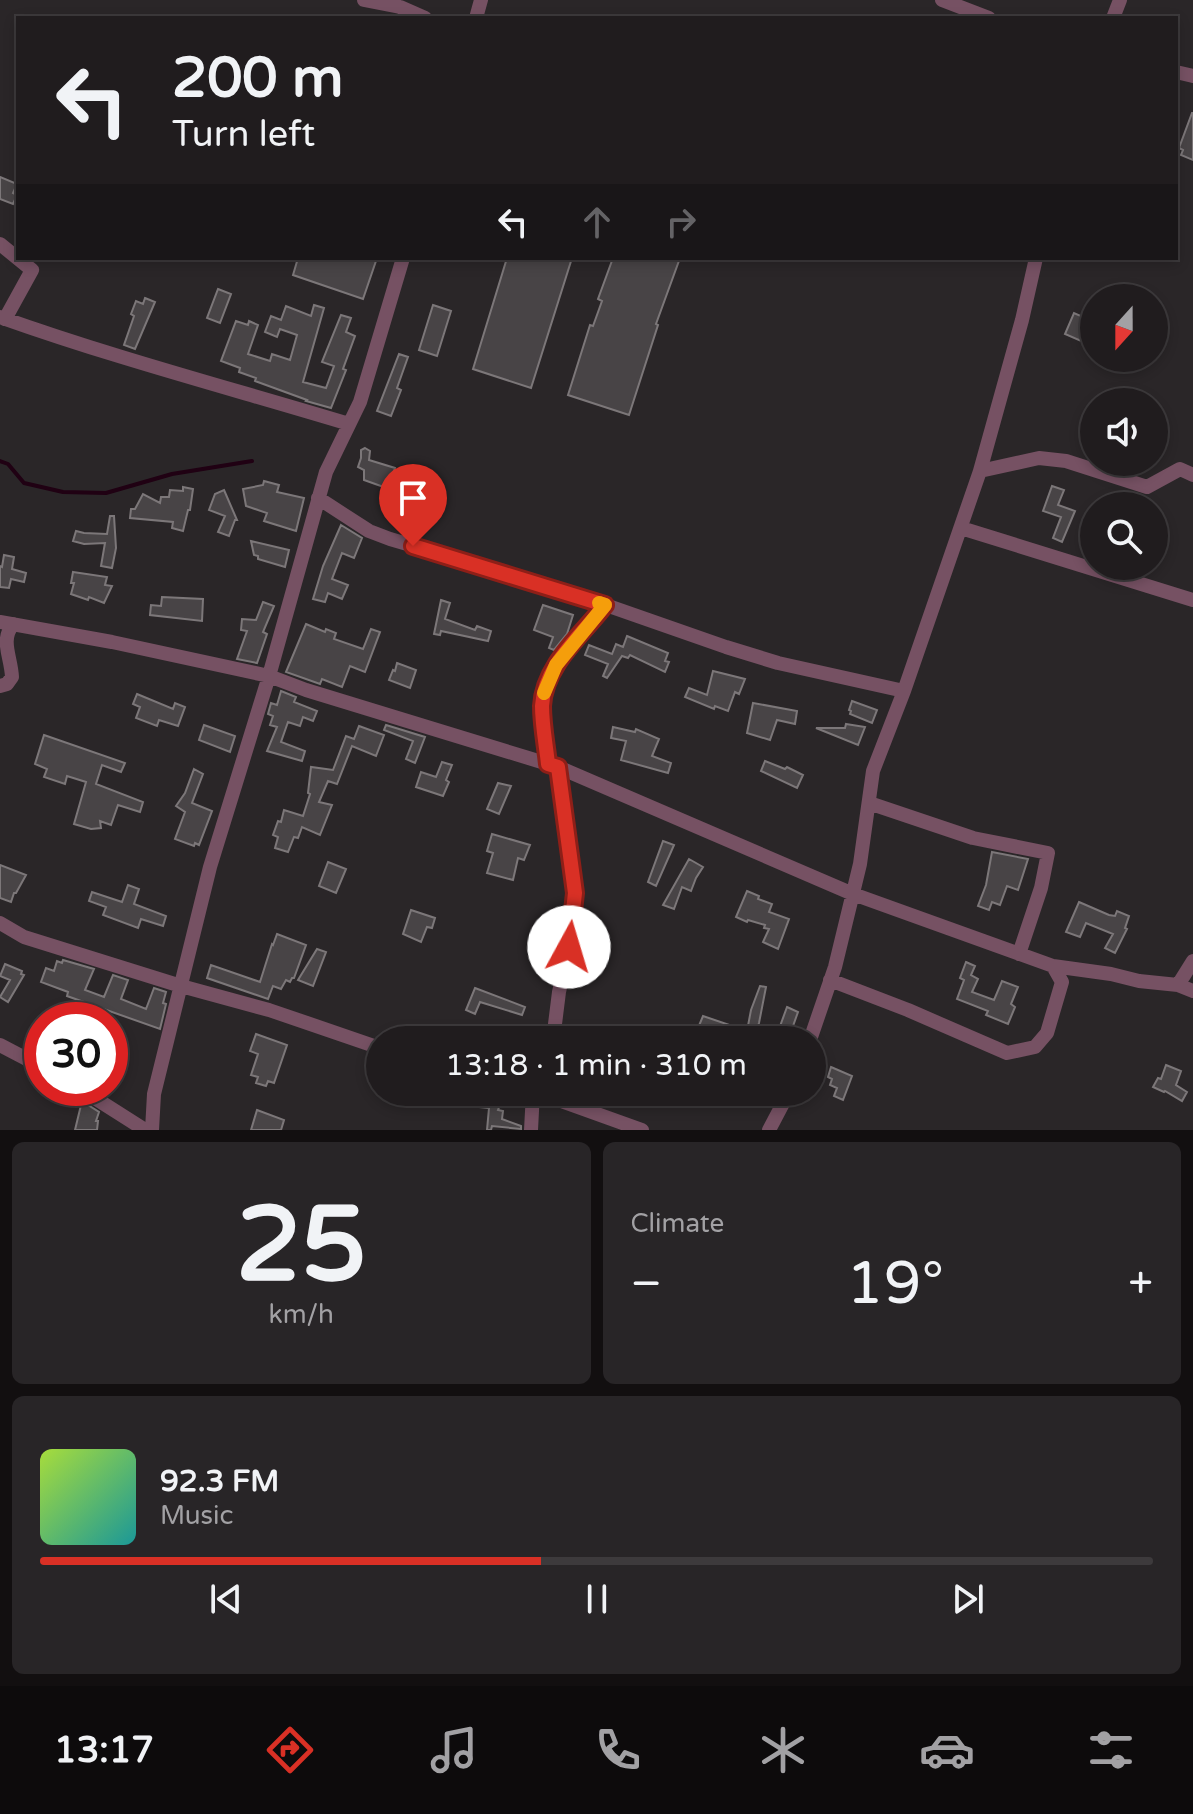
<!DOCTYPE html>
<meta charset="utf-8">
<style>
:root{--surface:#201c1e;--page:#282527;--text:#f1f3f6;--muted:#a2a1a4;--line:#3d3a3c;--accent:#d93025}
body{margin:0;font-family:"Varela Round",sans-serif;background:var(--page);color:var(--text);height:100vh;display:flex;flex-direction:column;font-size:30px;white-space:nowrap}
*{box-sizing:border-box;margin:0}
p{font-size:26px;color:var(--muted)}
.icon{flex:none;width:44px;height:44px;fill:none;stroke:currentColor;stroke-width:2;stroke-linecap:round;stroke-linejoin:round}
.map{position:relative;height:1130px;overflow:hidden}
.drawer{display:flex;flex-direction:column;gap:12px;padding:12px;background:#120f10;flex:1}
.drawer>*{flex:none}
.top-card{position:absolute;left:16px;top:16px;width:1162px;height:244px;border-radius:0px;box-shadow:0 4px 12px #0003,0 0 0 2px var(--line);background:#201c1e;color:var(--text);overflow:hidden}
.needle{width:52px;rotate:201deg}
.controls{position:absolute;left:1080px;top:284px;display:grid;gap:16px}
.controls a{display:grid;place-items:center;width:88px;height:88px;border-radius:50%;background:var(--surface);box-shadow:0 4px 12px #0003,0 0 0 2px var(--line);font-size:40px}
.speed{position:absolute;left:24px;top:1002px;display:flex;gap:16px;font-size:40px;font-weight:700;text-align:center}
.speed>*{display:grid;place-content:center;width:104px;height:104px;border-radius:50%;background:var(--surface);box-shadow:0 4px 12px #0003,0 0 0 2px var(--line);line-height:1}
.speed .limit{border:12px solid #d22;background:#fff;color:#111}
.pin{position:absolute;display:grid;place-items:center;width:68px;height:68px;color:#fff;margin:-82px -34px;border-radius:50% 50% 50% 0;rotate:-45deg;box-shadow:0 0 8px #0007}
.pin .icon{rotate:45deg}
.me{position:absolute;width:88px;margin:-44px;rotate:6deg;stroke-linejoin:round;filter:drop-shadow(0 0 6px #0008)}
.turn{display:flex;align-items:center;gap:28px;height:168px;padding:0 24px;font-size:36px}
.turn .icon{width:104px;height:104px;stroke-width:2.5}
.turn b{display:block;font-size:56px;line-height:68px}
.lanes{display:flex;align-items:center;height:76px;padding:0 24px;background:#0003;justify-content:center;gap:40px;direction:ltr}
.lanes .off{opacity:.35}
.big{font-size:60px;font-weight:600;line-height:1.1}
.drawer .card{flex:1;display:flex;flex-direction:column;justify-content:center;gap:12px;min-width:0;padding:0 28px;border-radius:12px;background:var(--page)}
.drawer .dial{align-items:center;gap:0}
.dial b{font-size:104px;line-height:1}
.song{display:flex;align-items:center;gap:24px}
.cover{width:96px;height:96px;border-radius:12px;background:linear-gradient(135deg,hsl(80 70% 55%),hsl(180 70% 35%))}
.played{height:8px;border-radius:4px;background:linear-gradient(90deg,var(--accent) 45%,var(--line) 45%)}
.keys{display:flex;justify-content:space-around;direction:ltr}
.heat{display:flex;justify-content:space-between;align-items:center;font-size:44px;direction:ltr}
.drawer .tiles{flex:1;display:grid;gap:12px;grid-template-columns:1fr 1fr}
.card:last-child{grid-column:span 2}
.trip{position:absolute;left:366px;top:1026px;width:460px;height:80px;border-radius:40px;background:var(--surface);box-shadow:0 4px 12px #0003,0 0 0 2px var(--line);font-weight:600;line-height:80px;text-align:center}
.menu{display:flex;height:128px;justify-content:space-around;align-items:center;background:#0d0b0c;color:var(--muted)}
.menu .icon{width:56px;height:56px}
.menu .on{color:var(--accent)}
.menu b{font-size:36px;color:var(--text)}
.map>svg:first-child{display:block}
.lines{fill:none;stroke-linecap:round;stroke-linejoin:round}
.stream{stroke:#200113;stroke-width:4}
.building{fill:#484446;stroke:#7c7779;stroke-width:2}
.street{stroke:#765163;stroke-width:14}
.route-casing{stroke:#8d1f18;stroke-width:20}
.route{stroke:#d93025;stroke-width:14}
.slow{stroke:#f59e0b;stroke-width:14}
</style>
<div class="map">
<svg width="1193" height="1130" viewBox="0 0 1193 1130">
<rect width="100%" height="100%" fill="#2a2628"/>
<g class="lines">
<!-- stream -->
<path class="stream" d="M0 461 8 464 24 483 63 492 106 493 172 474 252 461"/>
</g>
<!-- building -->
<path class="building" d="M1192 113H1193V160L1181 155 1183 150 1179 148Z
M0 177 17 184 13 193 17 195 13 204 0 199Z
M298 258H377L363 299 293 275Z
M507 258H572L531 388 473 369Z
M613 258H680L656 324 658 325 629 415 568 395 590 325 593 326 602 301 598 299Z
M218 289 231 294 220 323 207 318Z
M1092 297H1094V326L1088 344 1065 334 1074 313 1085 318Z
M145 298 155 302 135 349 124 345 133 319 134 316 131 314 136 301 143 304Z
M314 305 324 308 303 382 326 388 334 366 322 362 341 315 351 318 346 332 355 336 343 369 346 370 331 408 306 401 307 400 255 381 256 378 239 372 240 368 221 361 236 321 248 325 249 321 258 325 248 354 270 361 272 354 290 360 297 335 280 329 277 337 265 332 271 316 281 320 286 306 311 316Z
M433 305 451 311 437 356 419 350Z
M399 354 408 357 397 388 401 390 391 416 377 411Z
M365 448 370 451 369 460 395 468 391 479 395 481 392 490 364 480V470L358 467 361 458V450Z
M264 481 279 485 277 492 304 498 296 531 264 521 267 513 246 506 243 489 263 485Z
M1052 486 1064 490 1058 505 1075 511 1062 542 1053 538 1061 517 1043 511Z
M183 487 193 489 190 510H188L183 531 172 528 173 522 130 518 131 509H135L143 494 160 503 161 497H169L170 490 183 491Z
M224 490 237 520H235L229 536 218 532 225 516 209 510 215 494Z
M110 516H114L116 548 112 568 101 566 105 543 84 544 73 541 76 531 84 533 107 534Z
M341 525 362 538 354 558 342 553 332 579 348 585 342 599 328 593 325 602 313 599 323 566Z
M251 541 289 550 285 567 258 559V556L254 555Z
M4 555 14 557 12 569 26 573 24 582 11 579 9 588 0 587V566L2 567Z
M73 572 107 577 105 585 112 586 104 603 89 597 88 600 71 594 74 583H71Z
M162 597 203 599 202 621 150 615 151 605 161 606Z
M441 600 450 603 445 619 475 630 477 626 491 631 488 641 441 631 440 635 434 634Z
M263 602 274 606 263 632 267 634 257 663 237 659 247 631 241 630 242 619 256 620Z
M543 605 573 615 567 634 554 650 549 648 553 637 534 630Z
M306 624 325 632 326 629 336 633 334 639 363 649 371 629 380 632 365 672 350 666 342 687 322 679 320 684 286 672Z
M627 636 668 653 665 661 669 662 665 672 630 655 628 658 622 656 607 678 603 676 608 664 585 655 589 645 612 654 616 644 623 647Z
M397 663 416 670 410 688 389 680 393 670 395 671Z
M713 671 745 679 739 694 735 692 728 711 715 706 714 709 685 697 689 688 707 695Z
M281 691 296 697 294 702 317 711 313 721 303 717 300 726 288 722 281 742 305 751 302 761 267 751 277 727 270 725 273 716 268 714 271 703 277 705Z
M137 694 173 709 175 703 185 707 178 726 159 720 157 726 136 718 140 707 133 704Z
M852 701 877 710 872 723 850 714 851 711 849 710Z
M753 703 797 711 795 724 777 720 770 740 747 733Z
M846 724 865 727 858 745 816 728H845Z
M204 725 235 736 230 752 199 740Z
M386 725 425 737 415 763 406 759 413 741 384 730Z
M359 726 384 735 376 756 352 746 337 784 328 781 319 802 332 805 320 835 302 827 298 838 294 837 288 852 275 848 278 837 273 835 278 821 281 822 284 810 303 816 310 794 308 793 311 767 333 770 346 736 354 739Z
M613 727 635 732 636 729 659 739 652 756 671 763 668 773 621 760 626 741 611 738Z
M44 735 125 763 121 772 102 765 96 784 143 802 140 812 118 805 111 825 100 821 101 828 91 829 74 824 86 782 67 776 65 784 44 777 47 769 35 764Z
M765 761 785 769 787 767 803 775 797 788 761 771Z
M442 762 452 765 446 780 449 782 443 796 416 787 421 772 436 777Z
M194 769 203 774 192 803 212 811 199 845 195 843 194 846 175 839 185 812 176 806 185 793Z
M498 783 511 786 499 814 487 809Z
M492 834 530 845 524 860 518 858 513 880 487 873 493 853 487 851Z
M663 841 674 845 656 886 648 882Z
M992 852 1028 859 1018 890 1007 886 1000 905 992 902 989 910 978 906 986 885Z
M689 859 703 867 696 878 691 891 682 887 674 909 663 905Z
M328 862 346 869 336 893 319 886Z
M0 865 26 875 16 893H14L11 902 0 898Z
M128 885 139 889 134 904 166 916 163 926 141 919 138 928 103 915 106 907 89 901 92 892 122 902Z
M747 891 759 896 758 899 772 904 769 912 789 919 778 949 763 942 769 929 764 928 765 925 748 920 747 922 736 917Z
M1079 902 1109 915 1115 916 1117 911 1129 916 1125 928 1127 929 1115 953 1105 948 1113 934 1086 923 1080 937 1066 932Z
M411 910 435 918 432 928 427 927 421 942 403 934Z
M277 934 306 945 294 978H292L290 982 286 980 281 989 273 986 268 999 207 978 211 965 260 982 272 944 273 945Z
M317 949 326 952 313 986 298 980Z
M63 960 94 969 85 990 104 997 113 975 128 980 121 999 146 1009 154 988 166 992 163 1003 166 1004 160 1029 67 996 68 992 41 982 46 968 54 971 57 961 62 963Z
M966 962 975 966 971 975 978 979 972 992 994 1000 1002 981 1018 987 1011 1004 1015 1007 1008 1024 986 1015 988 1011 957 999 964 980 960 978Z
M5 964 22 971 21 974 24 975 8 1002 0 997 10 980 0 976Z
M760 986 766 987 759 1023 755 1034 767 1038V1040H693L703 1016 747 1031 751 1010Z
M475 988 525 1007 522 1015 480 1002 475 1014 466 1010Z
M787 1007 798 1012 788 1040H775Z
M256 1034 287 1045 274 1083 268 1081 266 1086 256 1083 258 1077 251 1075 258 1054 250 1051Z
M1166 1065 1181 1071 1176 1085 1187 1092 1182 1101 1165 1091 1164 1092 1153 1087 1158 1078 1161 1079Z
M831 1067 852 1076 843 1100 834 1096 837 1088 830 1085 832 1079 828 1077Z
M47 1088H69L74 1096 99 1112 96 1121H98L97 1130H75L81 1105Z
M451 1092H477L478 1096 503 1097 498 1110 503 1111 502 1119 521 1126V1129L492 1126 491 1130H487L489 1108 450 1104Z
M257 1110 284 1120 281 1130H251Z"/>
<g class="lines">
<!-- street -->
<path class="street" d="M364 0 400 7 425 18
M942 0 989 18
M476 18 481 0
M1113 18 1120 0
M1176 72 1193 76
M0 244 32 270 5 319
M0 317C115 358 233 389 349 424
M980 471 1039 458 1066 461 1147 487 1180 469 1193 475
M318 498 369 531 390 539 459 559 526 581 580 596 726 647 778 663 904 691
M961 528 1193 600
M0 622 112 642 269 676 306 690 558 767 575 893 569 947 559 992 553 1040
M0 686 7 684 12 677C11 656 0 641 13 624
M548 764C546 745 542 725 542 706 544 665 582 635 605 605
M558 767 853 894 1053 966 1111 974 1139 981 1178 985 1193 991
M869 803 973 838 1048 853 1041 888 1019 954
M0 923 24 937 181 986 269 1010 380 1048
M830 980 908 1010 1007 1053 1035 1047 1047 1033 1062 982 1053 966
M1178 985 1193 961
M810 1040 835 967 860 864 873 771 904 691 980 471 1022 320 1036 258
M0 1045 42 1067
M79 1088 145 1130
M536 1092 642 1130
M152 1130 154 1094 210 867 269 676 326 472 360 402 403 258
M531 1130 533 1092
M769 1130 789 1092"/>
</g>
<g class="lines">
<!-- route casing -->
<g class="route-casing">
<path id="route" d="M413 546 605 605C582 635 544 665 542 706 542 725 546 745 548 764L558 767 575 893 569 947"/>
</g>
<!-- route -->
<use href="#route" class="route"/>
<!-- slow -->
<path class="slow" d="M544 693 556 665 605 605 599 603"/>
</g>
</svg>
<div class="controls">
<a><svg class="needle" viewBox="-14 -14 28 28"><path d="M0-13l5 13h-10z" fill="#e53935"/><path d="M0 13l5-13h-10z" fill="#a2a1a4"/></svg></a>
<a><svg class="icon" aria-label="sound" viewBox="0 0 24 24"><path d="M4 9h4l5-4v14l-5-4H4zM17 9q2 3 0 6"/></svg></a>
<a><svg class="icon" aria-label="search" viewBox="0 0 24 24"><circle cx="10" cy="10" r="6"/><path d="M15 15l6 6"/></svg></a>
</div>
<div class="speed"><div class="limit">30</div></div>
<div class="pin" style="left:413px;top:546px;background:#d93025"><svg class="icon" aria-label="arrive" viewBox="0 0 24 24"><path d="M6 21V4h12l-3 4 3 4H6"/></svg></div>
<svg class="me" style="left:569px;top:947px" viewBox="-20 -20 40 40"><circle r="19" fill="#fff"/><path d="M0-13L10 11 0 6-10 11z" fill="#d93025"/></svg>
<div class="trip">13:18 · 1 min · 310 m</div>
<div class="top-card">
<div class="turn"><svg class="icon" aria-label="left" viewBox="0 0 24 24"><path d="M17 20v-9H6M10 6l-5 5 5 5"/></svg><div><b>200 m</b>Turn left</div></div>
<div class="lanes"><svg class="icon" aria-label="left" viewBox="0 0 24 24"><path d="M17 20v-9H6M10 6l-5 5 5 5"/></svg><svg class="icon off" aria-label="ahead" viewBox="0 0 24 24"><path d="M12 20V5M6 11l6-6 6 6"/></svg><svg class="icon off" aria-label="right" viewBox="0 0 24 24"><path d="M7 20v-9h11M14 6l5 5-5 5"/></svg></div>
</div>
</div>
<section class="drawer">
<div class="tiles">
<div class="card dial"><b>25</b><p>km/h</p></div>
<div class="card"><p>Climate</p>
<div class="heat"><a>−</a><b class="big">19°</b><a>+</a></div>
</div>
<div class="card">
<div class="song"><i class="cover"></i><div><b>92.3 FM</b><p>Music</p></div></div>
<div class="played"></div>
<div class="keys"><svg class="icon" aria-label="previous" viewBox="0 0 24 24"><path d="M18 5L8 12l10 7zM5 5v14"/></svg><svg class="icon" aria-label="pause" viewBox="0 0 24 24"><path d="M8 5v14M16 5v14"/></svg><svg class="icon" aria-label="next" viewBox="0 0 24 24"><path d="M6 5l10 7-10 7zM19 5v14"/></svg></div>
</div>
</div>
</section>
<nav class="menu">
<b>13:17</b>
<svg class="icon on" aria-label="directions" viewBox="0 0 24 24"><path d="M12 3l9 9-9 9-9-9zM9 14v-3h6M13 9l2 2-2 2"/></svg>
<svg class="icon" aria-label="music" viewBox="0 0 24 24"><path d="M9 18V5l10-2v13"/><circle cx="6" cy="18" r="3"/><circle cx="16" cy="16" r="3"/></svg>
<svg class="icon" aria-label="phone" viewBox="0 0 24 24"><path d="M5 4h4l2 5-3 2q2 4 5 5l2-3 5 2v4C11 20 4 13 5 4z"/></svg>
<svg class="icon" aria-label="climate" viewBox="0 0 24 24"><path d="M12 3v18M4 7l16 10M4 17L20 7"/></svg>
<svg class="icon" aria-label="car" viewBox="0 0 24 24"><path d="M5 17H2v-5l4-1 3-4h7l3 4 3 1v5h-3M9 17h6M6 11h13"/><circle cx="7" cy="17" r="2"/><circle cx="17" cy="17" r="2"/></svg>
<svg class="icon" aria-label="filters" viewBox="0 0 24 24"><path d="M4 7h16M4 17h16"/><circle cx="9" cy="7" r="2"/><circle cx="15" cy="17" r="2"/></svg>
</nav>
